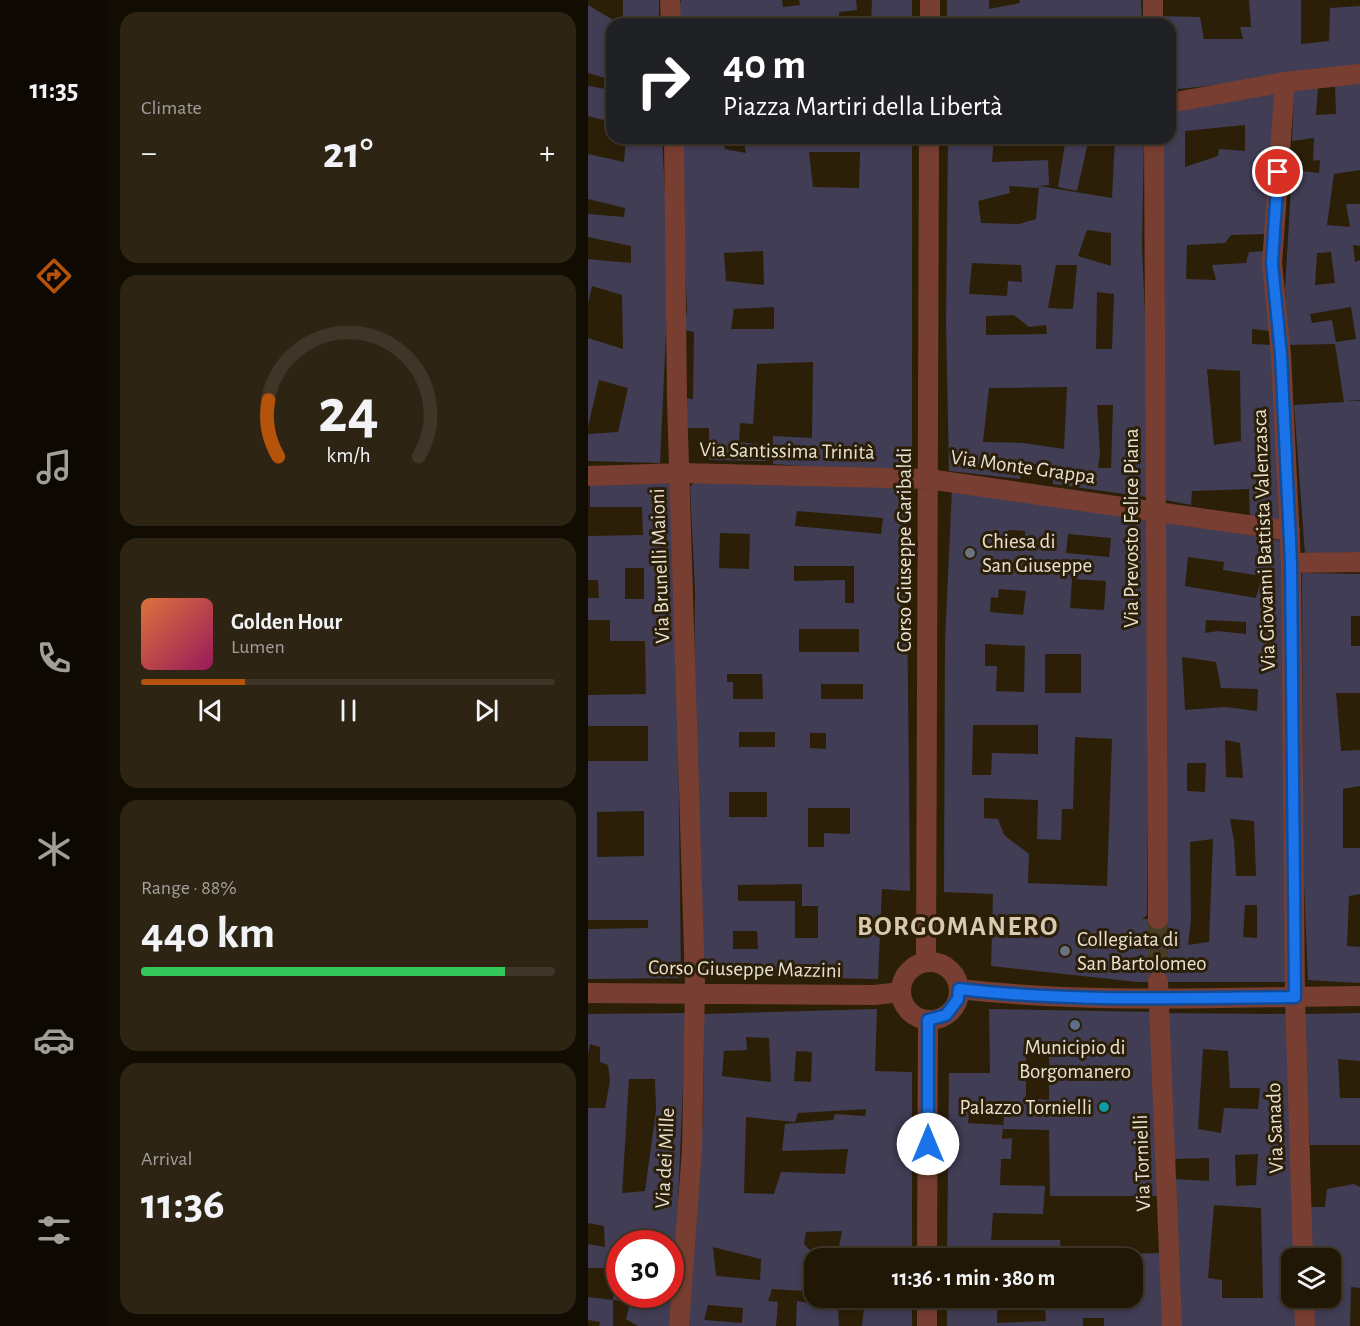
<!DOCTYPE html>
<meta charset="utf-8">
<style>
:root{--surface:#211706;--page:#2d2414;--text:#f1f3f6;--muted:#a29f9b;--line:#3e3628;--accent:#b45309}
body{margin:0;font-family:"Alegreya Sans",sans-serif;background:var(--page);color:var(--text);height:100vh;display:flex;flex-direction:column;font-size:22px;white-space:nowrap}
*{box-sizing:border-box;margin:0}
p{font-size:20px;color:var(--muted)}
.icon{flex:none;width:33px;height:33px;fill:none;stroke:currentColor;stroke-width:2;stroke-linecap:round;stroke-linejoin:round}
.map{position:relative;flex:1;overflow:hidden}
.side{display:flex;flex-direction:column;gap:12px;padding:12px;background:#120d03;width:480px}
.side>*{flex:none}
.top-card{position:absolute;left:18px;top:18px;width:570px;height:126px;border-radius:18px;box-shadow:0 3px 9px #0003,0 0 0 2px var(--line);background:#202124;color:#fff;overflow:hidden}
.tools{position:absolute;left:693px;top:1248px;display:grid;gap:12px}
.tools a{display:grid;place-items:center;width:60px;height:60px;border-radius:12px;background:var(--surface);box-shadow:0 3px 9px #0003,0 0 0 2px var(--line);font-size:30px}
.speed{position:absolute;left:18px;top:1230px;display:flex;gap:12px;font-size:30px;font-weight:700;text-align:center}
.speed>*{display:grid;place-content:center;width:78px;height:78px;border-radius:50%;background:var(--surface);box-shadow:0 3px 9px #0003,0 0 0 2px var(--line);line-height:1}
.speed .limit{border:9px solid #d22;background:#fff;color:#111}
.pin{position:absolute;display:grid;place-items:center;width:51px;height:51px;color:#fff;margin:-26px;border:3px solid #fff;border-radius:50%;box-shadow:0 2px 6px #0007}
.me{position:absolute;width:66px;margin:-33px;rotate:0deg;stroke-linejoin:round;filter:drop-shadow(0 0 4px #0008)}
.turn{display:flex;align-items:center;gap:21px;height:126px;padding:0 18px;font-size:27px}
.turn .icon{width:78px;height:78px;stroke-width:2.5}
.turn b{display:block;font-size:42px;line-height:51px}
.big{font-size:45px;font-weight:700;line-height:1.1}
.side .card{flex:1;display:flex;flex-direction:column;justify-content:center;gap:9px;min-width:0;padding:0 21px;border-radius:18px;background:var(--page)}
.side .dial{align-items:center;gap:0}
.dial svg{height:156px;overflow:visible;fill:none;stroke:var(--line);stroke-width:7;stroke-linecap:round;text-anchor:middle}
.dial text{fill:var(--text);stroke:none}
.song{display:flex;align-items:center;gap:18px}
.cover{width:72px;height:72px;border-radius:9px;background:linear-gradient(135deg,hsl(20 70% 55%),hsl(330 70% 35%))}
.played{height:6px;border-radius:3px;background:linear-gradient(90deg,var(--accent) 25%,var(--line) 25%)}
.keys{display:flex;justify-content:space-around;direction:ltr}
.heat{display:flex;justify-content:space-between;align-items:center;font-size:33px;direction:ltr}
.charge{height:9px;border-radius:4px;background:linear-gradient(90deg,#34c759 88%,var(--line) 0)}
.trip{position:absolute;left:216px;top:1248px;width:339px;height:60px;border-radius:18px;background:var(--surface);box-shadow:0 3px 9px #0003,0 0 0 2px var(--line);font-weight:700;line-height:60px;text-align:center}
main{display:flex;flex:1;min-height:0}
.dock{display:flex;flex-direction:column;width:108px;justify-content:space-around;align-items:center;background:#0d0902;color:var(--muted)}
.dock .icon{width:42px;height:42px}
.dock .current{color:var(--accent)}
.dock b{font-size:27px;color:var(--text)}
.map>svg:first-child{display:block}
.building{fill:#403d55;fill-rule:evenodd}
.lines{fill:none;stroke-linecap:round;stroke-linejoin:round}
.street-tunnel{stroke:#483c26;stroke-width:20;stroke-dasharray:20 10;stroke-linecap:butt}
.street{stroke:#783e31;stroke-width:20}
.route-casing{stroke:#114b97;stroke-width:15}
.route{stroke:#1a73e8;stroke-width:10}
.worship-dot{fill:#6b7280;stroke:#2c1f08;stroke-width:2}
.service-dot{fill:#5c6f8a;stroke:#2c1f08;stroke-width:2}
.culture-dot{fill:#0f9aa8;stroke:#2c1f08;stroke-width:2}
.labels{text-anchor:middle;dominant-baseline:central;stroke-width:6;stroke-linejoin:round;paint-order:stroke}
.street-label{font-size:21px;fill:#e8e0d2;stroke:#2c1f08}
.poi-label{font-size:21px;fill:#e8e0d2;stroke:#2c1f08;text-anchor:start}
.district-label{font-size:27px;font-weight:bold;letter-spacing:1.5px;fill:#d9c9ae;stroke:#2c1f08}
</style>
<main>
<nav class="dock">
<b>11:35</b>
<svg class="icon current" aria-label="directions" viewBox="0 0 24 24"><path d="M12 3l9 9-9 9-9-9zM9 14v-3h6M13 9l2 2-2 2"/></svg>
<svg class="icon" aria-label="music" viewBox="0 0 24 24"><path d="M9 18V5l10-2v13"/><circle cx="6" cy="18" r="3"/><circle cx="16" cy="16" r="3"/></svg>
<svg class="icon" aria-label="phone" viewBox="0 0 24 24"><path d="M5 4h4l2 5-3 2q2 4 5 5l2-3 5 2v4C11 20 4 13 5 4z"/></svg>
<svg class="icon" aria-label="climate" viewBox="0 0 24 24"><path d="M12 3v18M4 7l16 10M4 17L20 7"/></svg>
<svg class="icon" aria-label="car" viewBox="0 0 24 24"><path d="M5 17H2v-5l4-1 3-4h7l3 4 3 1v5h-3M9 17h6M6 11h13"/><circle cx="7" cy="17" r="2"/><circle cx="17" cy="17" r="2"/></svg>
<svg class="icon" aria-label="filters" viewBox="0 0 24 24"><path d="M4 7h16M4 17h16"/><circle cx="9" cy="7" r="2"/><circle cx="15" cy="17" r="2"/></svg>
</nav>
<section class="side">
<div class="card"><p>Climate</p>
<div class="heat"><a>−</a><b class="big">21°</b><a>+</a></div>
</div>
<div class="card dial"><svg viewBox="0 0 100 80">
<path d="M14 69A42 42 0 1 1 86 69"/>
<path d="M14 69A42 42 0 0 1 9 40" stroke="#b45309"/>
<text x="50" y="56" font-size="32" font-weight="700">24</text>
<text x="50" y="72" font-size="11">km/h</text>
</svg></div>
<div class="card">
<div class="song"><i class="cover"></i><div><b>Golden Hour</b><p>Lumen</p></div></div>
<div class="played"></div>
<div class="keys"><svg class="icon" aria-label="previous" viewBox="0 0 24 24"><path d="M18 5L8 12l10 7zM5 5v14"/></svg><svg class="icon" aria-label="pause" viewBox="0 0 24 24"><path d="M8 5v14M16 5v14"/></svg><svg class="icon" aria-label="next" viewBox="0 0 24 24"><path d="M6 5l10 7-10 7zM19 5v14"/></svg></div>
</div>
<div class="card"><p>Range · 88%</p><b class="big">440 km</b><div class="charge"></div></div>
<div class="card"><p>Arrival</p><b class="big">11:36</b></div>
</section>
<div class="map">
<svg width="772" height="1326" viewBox="0 0 772 1326">
<rect width="100%" height="100%" fill="#2c1f08"/>
<!-- building -->
<path class="building" d="M35 0H71V24H35Z
M93 0H194L195 7 212 5 211 0H268L269 10 251 12V24H87Z
M284 0H324V24H283Z
M359 0H401V9L432 3 431 0H553L554 24H522V21H510V24H484V21L452 24H359Z
M661 0H713V44L741 41 742 8 772 6V69L582 90V24H570V16L612 17 616 39H655L652 27H663Z
M0 5 32 24H24V42L20 49 24 51V80L0 73Z
M772 81V170L746 174 739 225 762 227 758 204H772V246L765 245 767 262 772 260V400L757 401H772V552L717 554 706 405 756 402 747 344 701 345 697 289 704 170 731 173 732 160 725 161 726 138 704 141 706 90 730 87 728 115 748 114 747 85ZM743 252 747 283 727 285 729 253ZM763 307 768 339 748 342 744 320 724 323 722 314Z
M0 86 24 90V122L0 116Z
M691 93 678 234 643 235 637 243 599 245 598 279 628 280 624 265 658 263 661 252 680 251 683 331 664 329V344L685 345 691 521 662 516 661 489 604 491 603 505 577 500 572 138H582V108ZM657 125V151L631 149 630 156 597 167V131ZM619 369 652 371 653 441 626 445Z
M38 138H74L81 267 72 463 0 461V434L30 432 40 388 11 380 0 427V338L35 349 34 295 4 286 0 303V259L43 263V246L0 237V214L36 217 37 208 0 199V154L36 162Z
M90 138H134L137 149 158 153 155 138H324V474L185 464V436L224 438 225 362 169 364 165 424 152 423 151 442 180 445 178 461 121 460V428H98L97 398 105 399 106 332 97 330 99 307ZM221 152H272L271 188 225 187ZM175 251 176 285 138 281 136 253ZM186 307V329H143L146 309Z
M360 138H406L404 162 460 160 461 185 451 186 524 198 527 138H556L554 246 560 388 558 497 465 484V467L435 462 432 479 361 471 358 324ZM421 186 450 188 451 186 448 219 431 224 393 223 390 201 422 193ZM499 230 523 233V266L490 256ZM384 263 433 265 434 282 420 281 419 296 381 294ZM468 265H489L485 309 460 308ZM509 292 526 294 524 349H508ZM426 315 441 327 458 325 459 334 398 335V316ZM479 387 476 449 436 443 395 442 401 388ZM509 405H525L523 468H510L512 453Z
M478 138H501L489 191 470 187Z
M87 479 93 978 0 979V929L60 928V920H0V761H60V726H0V695L58 694 57 641H22V620H0V598H11L10 580H0V536L55 535 54 507H2V480ZM37 568H56V599H37ZM56 811V856L9 857V812Z
M211 481 318 487 322 891 294 889 290 979 113 976 106 688 107 592 102 487 106 483ZM209 511 295 518 293 534 207 526ZM132 533 162 534 161 569 131 568ZM206 566H266V603H257V580L206 581ZM211 629H271V652H211ZM139 674H174L175 699H145V682H139ZM233 684H275V699H233ZM151 732H187V747H151ZM222 733H238V749L222 748ZM141 792H179V817H141ZM220 808H262V834L236 833V847H220ZM214 884V906H230V938H207V901H150V885ZM145 931H169L170 949H145Z
M364 488 561 521 559 915 554 919H570L575 520 695 541 699 982H550L403 966 405 894 356 892 357 642ZM420 530 437 531 436 551H420ZM480 534 523 538 521 557 478 553ZM600 557 636 562 635 570 674 576 668 598 597 586ZM484 579 518 581 516 610 482 608ZM411 589 438 591 435 615 402 612 403 597 410 598ZM618 620 658 622V634L630 631 617 633ZM397 644 437 646 436 692 408 691 409 666H397ZM457 654H493V693H457ZM594 657 628 662 633 688 670 689 669 711 637 707 597 710ZM385 725H450V754L404 753 403 775H384ZM487 737 524 739 519 886 440 883 441 854 416 835 410 819 396 818V798L450 800 449 839 473 840 474 809H485ZM637 740 652 743 655 778 638 777ZM599 763H618L617 792 599 791ZM642 819 666 821 668 876H648L646 841ZM625 839 621 942 600 945 603 920 602 842ZM657 905H669V938L655 937Z
M714 573 772 574V616H763V646H772V693H748L753 751 772 750V786L755 789V848H772V894L761 896 759 946 772 947V983L720 980 715 861Z
M289 1009 287 1071 324 1072V1258H242L243 1247H251L254 1231 218 1232 216 1244 222 1250 216 1291 184 1289 180 1301 190 1302 188 1326H99L106 1212 115 1120 116 1014ZM158 1037 181 1038 183 1082 134 1076 136 1051 159 1050ZM208 1051 224 1052 223 1082 206 1081ZM278 1109 277 1116 247 1114 245 1120 197 1124 194 1151 260 1149 257 1174 193 1172 186 1194 156 1193 158 1117 207 1122 210 1113ZM125 1247 173 1259 172 1280 128 1276ZM120 1305 155 1308 154 1323 116 1320Z
M401 1009 570 1012 573 1196H462L461 1130 415 1129 416 1114 381 1112 380 1123 415 1125 414 1139 424 1138 423 1159H413L412 1185 457 1186 455 1214 405 1213 403 1240H472L473 1255 575 1253 578 1326H516V1318H495V1326H359V1298H425V1303H409V1323L458 1321 456 1298H546L544 1258H359L361 1073H402ZM438 1055H461V1100L438 1098Z
M98 1013 88 1250 82 1294V1244H55L47 1240 46 1244H32V1255H26L24 1268H0V1244L17 1247 16 1226 0 1223V1108H17L22 1081 20 1065 12 1062V1047L2 1044 0 1054V1014ZM41 1079H67L68 1110 57 1191 34 1193Z
M575 1013 699 1014 708 1258H704V1298H709V1326H588L587 1179 621 1181V1158L585 1159ZM615 1049 640 1051 642 1088H672L670 1109 636 1108 633 1133 610 1129ZM670 1154 668 1185 648 1186 647 1155ZM626 1205 673 1208 675 1298H634V1280L620 1278Z
M772 1013V1061L750 1059 752 1098H772V1145H722L716 1014Z
M766 1184 772 1187V1288L763 1287 762 1326H723L722 1298H742V1258H720L718 1207H737L739 1189Z
M28 1278H32V1294H84L82 1326H50L38 1319 42 1303 25 1300Z
M0 1297 25 1300V1326H11L12 1322 0 1320Z
M227 1298H324V1326H274L276 1308 250 1307 251 1326H208L209 1301 226 1304Z"/>
<g class="lines">
<!-- street-tunnel -->
<path class="street-tunnel" d="M570 919V981"/>
<!-- street -->
<path class="street" d="M82 0 83 24
M565 0V24
M342 24V0
M697 82 684 263 693 355 703 563 707 997 715 1258
M582 103 697 82 772 74
M86 138 89 401 107 984 104 1149 91 1326
M566 138 570 919
M0 476 93 473 340 479 702 531
M703 563 772 562
M338 962 341 138
M313 991a29 29 0 1 1 58 0a29 29 0 1 1-58 0Z
M570 981 584 1326
M371 989C503 1004 639 997 772 996
M0 993 286 995 313 992
M339 1258 340 1020
M716 1298 717 1326
M339 1326V1298"/>
</g>
<g class="lines">
<!-- route casing -->
<g class="route-casing">
<path id="route" d="M340 1144V1020L358 1015 370 999 371 989C482 1002 595 998 707 997L703 562 693 355 684 263 690 172"/>
</g>
<!-- route -->
<use href="#route" class="route"/>
</g>
<!-- markers -->
<g class="worship-dot">
<circle cx="382" cy="553" r="6"/>
<circle cx="477" cy="951" r="6"/>
</g>
<circle class="service-dot" cx="487" cy="1025" r="6"/>
<circle class="culture-dot" cx="516" cy="1107" r="6"/>
<g class="labels">
<!-- street labels -->
<g class="street-label">
<text transform="translate(199 451) rotate(1)">Via Santissima Trinità</text>
<text transform="translate(435 467) rotate(8)">Via Monte Grappa</text>
<text transform="translate(543 528) rotate(-90)">Via Prevosto Felice Piana</text>
<text transform="translate(676 540) rotate(-92)">Via Giovanni Battista Valenzasca</text>
<text transform="translate(316 550) rotate(-90)">Corso Giuseppe Garibaldi</text>
<text transform="translate(72 566) rotate(-92)">Via Brunelli Maioni</text>
<text transform="translate(157 969) rotate(1)">Corso Giuseppe Mazzini</text>
<text transform="translate(687 1128) rotate(-92)">Via Sanado</text>
<text transform="translate(77 1158) rotate(-87)">Via dei Mille</text>
<text transform="translate(554 1163) rotate(-92)">Via Tornielli</text>
</g>
<!-- poi labels -->
<g class="poi-label">
<text x="394" y="541">Chiesa di<tspan x="394" dy="24">San Giuseppe</tspan></text>
<text x="489" y="939">Collegiata di<tspan x="489" dy="24">San Bartolomeo</tspan></text>
<text x="487" y="1047" text-anchor="middle">Municipio di<tspan x="487" dy="24">Borgomanero</tspan></text>
<text x="504" y="1107" text-anchor="end">Palazzo Tornielli</text>
</g>
<!-- district labels -->
<g class="district-label">
<text x="370" y="926">BORGOMANERO</text>
</g>
</g>
</svg>
<div class="tools">
<a><svg class="icon" aria-label="layers" viewBox="0 0 24 24"><path d="M12 4l9 5-9 5-9-5zM3 14l9 5 9-5"/></svg></a>
</div>
<div class="speed"><div class="limit">30</div></div>
<div class="pin" style="left:690px;top:172px;background:#d93025"><svg class="icon" aria-label="arrive" viewBox="0 0 24 24"><path d="M6 21V4h12l-3 4 3 4H6"/></svg></div>
<svg class="me" style="left:340px;top:1144px" viewBox="-20 -20 40 40"><circle r="19" fill="#fff"/><path d="M0-13L10 11 0 6-10 11z" fill="#1a73e8"/></svg>
<div class="trip">11:36 · 1 min · 380 m</div>
<div class="top-card">
<div class="turn"><svg class="icon" aria-label="right" viewBox="0 0 24 24"><path d="M7 20v-9h11M14 6l5 5-5 5"/></svg><div><b>40 m</b>Piazza Martiri della Libertà</div></div>
</div>
</div>
</main>
